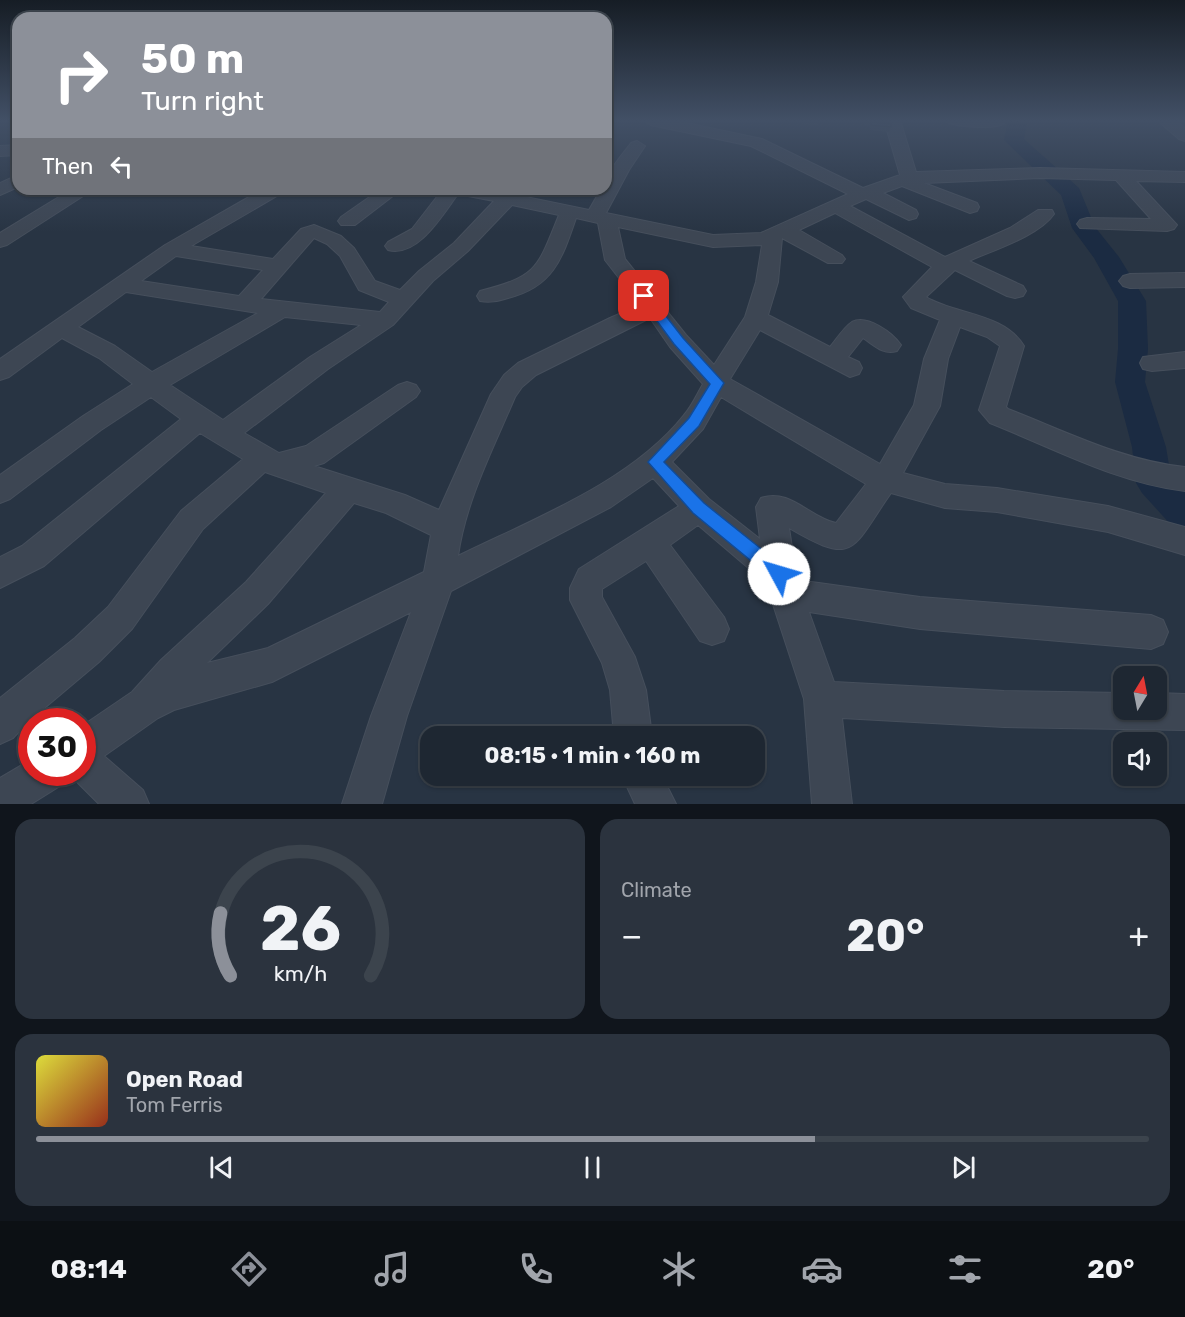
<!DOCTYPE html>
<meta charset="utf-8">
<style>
:root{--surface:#1e2732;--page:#2b333e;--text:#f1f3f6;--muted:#a1a5ac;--line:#3c444d;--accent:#8c9099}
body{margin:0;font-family:Rubik,sans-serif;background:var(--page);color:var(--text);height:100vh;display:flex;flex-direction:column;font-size:22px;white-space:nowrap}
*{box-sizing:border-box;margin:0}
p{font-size:20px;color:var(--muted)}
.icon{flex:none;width:33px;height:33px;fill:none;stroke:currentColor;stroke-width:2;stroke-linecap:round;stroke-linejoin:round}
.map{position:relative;height:804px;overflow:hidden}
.drawer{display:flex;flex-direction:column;gap:15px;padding:15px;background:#10151c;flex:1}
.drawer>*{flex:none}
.guide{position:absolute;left:12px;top:12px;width:600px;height:183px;border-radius:18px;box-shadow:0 2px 4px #0004,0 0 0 2px var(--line);background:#8c9099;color:#fff;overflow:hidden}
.needle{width:39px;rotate:10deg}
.controls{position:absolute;left:1113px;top:666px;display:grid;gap:12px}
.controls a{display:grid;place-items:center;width:54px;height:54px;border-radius:12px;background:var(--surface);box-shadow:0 2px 4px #0004,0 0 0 2px var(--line);font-size:30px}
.speed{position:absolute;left:18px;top:708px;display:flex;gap:12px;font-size:30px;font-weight:700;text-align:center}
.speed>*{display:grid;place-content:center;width:78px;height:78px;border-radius:50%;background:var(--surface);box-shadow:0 2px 4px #0004,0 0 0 2px var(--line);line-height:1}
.speed .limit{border:9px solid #d22;background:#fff;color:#111}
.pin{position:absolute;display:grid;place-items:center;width:51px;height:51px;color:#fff;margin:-26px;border-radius:12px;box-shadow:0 3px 9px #0006}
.me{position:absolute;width:66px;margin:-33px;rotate:309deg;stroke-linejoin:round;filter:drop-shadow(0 0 4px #0008)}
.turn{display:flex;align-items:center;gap:21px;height:126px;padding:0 30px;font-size:27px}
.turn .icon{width:78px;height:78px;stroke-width:2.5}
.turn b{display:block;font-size:42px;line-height:51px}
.then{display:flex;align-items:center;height:57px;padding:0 30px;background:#0003;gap:12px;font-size:22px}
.big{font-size:45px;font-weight:700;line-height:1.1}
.drawer .tile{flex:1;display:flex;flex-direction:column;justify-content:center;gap:9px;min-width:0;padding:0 21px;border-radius:18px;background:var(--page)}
.drawer .dial{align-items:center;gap:0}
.dial svg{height:156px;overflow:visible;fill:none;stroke:var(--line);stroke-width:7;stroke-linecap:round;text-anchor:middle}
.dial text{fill:var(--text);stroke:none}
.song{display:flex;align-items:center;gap:18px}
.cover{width:72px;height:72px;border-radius:9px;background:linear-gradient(135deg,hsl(60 70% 55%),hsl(10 70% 35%))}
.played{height:6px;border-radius:3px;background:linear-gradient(90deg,var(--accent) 70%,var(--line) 70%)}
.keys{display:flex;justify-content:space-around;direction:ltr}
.heat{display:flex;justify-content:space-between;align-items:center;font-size:33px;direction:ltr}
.drawer .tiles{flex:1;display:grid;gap:15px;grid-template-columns:1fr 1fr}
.tile:last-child{grid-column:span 2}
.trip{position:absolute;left:420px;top:726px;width:345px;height:60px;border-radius:18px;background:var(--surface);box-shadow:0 2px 4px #0004,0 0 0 2px var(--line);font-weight:700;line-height:60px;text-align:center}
.menu{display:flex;height:96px;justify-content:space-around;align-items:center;background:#0c1014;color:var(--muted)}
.menu .icon{width:42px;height:42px}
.menu .active{color:var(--accent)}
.menu b{font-size:27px;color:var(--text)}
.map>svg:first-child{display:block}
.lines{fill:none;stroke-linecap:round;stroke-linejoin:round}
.river{fill:#1b2b42;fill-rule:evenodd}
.minor-casing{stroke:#464f5c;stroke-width:2}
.minor{fill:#3d4653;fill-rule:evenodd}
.wall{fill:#333e4d}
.building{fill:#3b4859;stroke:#29323e;stroke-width:1.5}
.route{fill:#1a73e8;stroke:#114b97;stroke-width:1.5}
</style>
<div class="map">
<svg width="1185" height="804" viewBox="0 0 1185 804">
<rect width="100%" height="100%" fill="#283443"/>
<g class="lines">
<!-- river -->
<path class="river" d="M1005 120H1024L1027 124 1024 139 1079 188 1095 227 1119 257 1146 301 1148 349 1145 382 1166 447 1171 477 1185 491V531L1172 526 1142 493 1136 483 1132 447 1115 382 1118 349V301L1094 258 1072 228 1061 195 1004 140 1007 124Z"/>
<!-- minor casing -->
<g class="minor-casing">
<path id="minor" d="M643 120H672L762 139 863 188 900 175 884 120H900L916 172 1040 168 1185 172V182L1136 181 1177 225 1174 229 1167 231 1080 228 1077 224 1080 220 1087 218 1151 219 1116 180 1040 178 924 183 977 203 979 207 977 211 970 213 902 186 883 193 916 210 918 214 916 218 909 220 866 199 850 206 945 257 1010 228 1038 210H1052L1054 214C1039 236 993 250 969 261L1023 286 1026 291 1023 296 1015 298 1007 296 955 270 926 297C957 315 1004 313 1024 346L1006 407 1008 409C1065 431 1124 461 1185 467V491C1117 483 1053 448 990 423L979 410 1000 346 987 337 960 327 948 359 940 406 903 473 945 484 997 488 1108 506 1185 527V555L1108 532 997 512 945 508 891 493C851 550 856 567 789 528L797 580 920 597 1151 615 1163 620 1168 632 1163 644 1151 649 920 629 809 612 834 682 1004 691 1124 693V710H1156V693L1185 694V730L1004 727 842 718 852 804H812L804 699 766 583 698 525 670 545 724 617 729 629 724 641 712 645 700 641 646 561 602 589V597L635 657 646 690 652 736H614L610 690 602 663 570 600V588L579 569 679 506 653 478 611 507 451 591 407 716 382 804H342L371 716 411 612 272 682 174 710 158 718 104 756 143 790 149 804H99L67 772H82V726L132 692 161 660 246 582 326 493 265 472 203 529 132 629 99 662 29 721 13 738 0 744V698L75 638 108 607 181 511 243 459 200 433 44 566 0 588V557L22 546 181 419 151 397 101 430 10 499 0 503V475L83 416 133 384 99 358 62 338 9 377 0 380V359L165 245 263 189H285L282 193 191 246 273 259 301 229 314 225 341 236 354 248 375 281 400 290 419 271 454 243 494 201 458 194C443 214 418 258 388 250L385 246 388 242 412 229 443 189H487L589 210 601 189H606C606 171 621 157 631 143L637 141 645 146 629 170 606 213 713 235 761 233 848 194 751 146 651 125ZM512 205 559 215C537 269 538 276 480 291L477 296 480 301C490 303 498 301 508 298 553 287 562 259 576 218L598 223 605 260 640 305 610 318 518 363 504 375 491 394 439 510 405 495 314 466 324 463 416 397 420 391 416 385 407 382 398 385 306 446 279 453 244 433 328 369 393 325 433 281 468 251ZM835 213 932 267 903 297 911 308 940 320 924 359 914 405 880 464 730 379 760 330 850 377 859 374 862 368 859 362 848 357 863 338C875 346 883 355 897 351L901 345C893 333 867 314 852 322 844 327 836 340 830 347L768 315 778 282 782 238 828 263H842L845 259 842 255 799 230ZM618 227 713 247 762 245 756 282 745 317 714 365 686 335 625 259ZM314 238 327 244 340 256 359 290 389 302 380 312 261 299ZM176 256 263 270 239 296 141 281ZM126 292 258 313 152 372 115 346 78 327ZM285 317 361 325 310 357 223 420 170 385ZM650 318 670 347 703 384C697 394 692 406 684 415 631 482 533 519 458 556 466 500 493 449 515 397L522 387 536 375ZM721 397 866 484 836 523C809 517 790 488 761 498L756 507 760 539 709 499 672 462 703 429ZM354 503 386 513 431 535 424 572 268 648 207 663 268 604Z
M944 120H1002L1004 123C997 130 951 127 944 120Z
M1157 120H1174L1185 128V141L1179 139Z
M18 145V155L0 156V146Z
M18 175V187L0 195V183Z
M72 189H94L7 245 0 247V233Z
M381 189H402L355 225H341L338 221 341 217Z
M1185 273V287L1130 288 1123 286 1119 281 1123 276 1130 274Z
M1185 352V368L1152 371 1143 369 1140 363 1143 357Z
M32 759V772H65L60 786 31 804H0V778Z
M622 776H662L676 804H635Z"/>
</g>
<!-- minor -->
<use href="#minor" class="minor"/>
</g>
<!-- wall -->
<path class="wall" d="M801 120H819L818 125 802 124Z
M863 120H886V124L891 127 889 132 870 130V126L864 125Z"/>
<!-- building -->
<path class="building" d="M865 120H886L887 122 866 121Z
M871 122 891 124V127L871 125Z"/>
<!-- sky -->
<linearGradient id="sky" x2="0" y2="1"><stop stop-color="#161d25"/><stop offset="0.52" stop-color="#425066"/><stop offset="1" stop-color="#425066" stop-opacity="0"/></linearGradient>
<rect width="1185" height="232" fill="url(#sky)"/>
<!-- route -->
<path class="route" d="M644 292 648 293 683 338 724 383 699 426 664 462 704 503 785 568 787 574 785 579 779 582 773 579 693 513 648 462 689 418 710 384 674 344 640 298 638 296Z"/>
</svg>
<div class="controls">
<a><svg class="needle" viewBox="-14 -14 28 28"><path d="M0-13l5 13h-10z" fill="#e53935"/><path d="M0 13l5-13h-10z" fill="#a1a5ac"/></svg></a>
<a><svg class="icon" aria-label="sound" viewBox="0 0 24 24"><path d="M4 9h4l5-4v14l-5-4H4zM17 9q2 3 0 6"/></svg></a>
</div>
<div class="speed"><div class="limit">30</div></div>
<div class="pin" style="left:644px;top:296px;background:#d93025"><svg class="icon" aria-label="arrive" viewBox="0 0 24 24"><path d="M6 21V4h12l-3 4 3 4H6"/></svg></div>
<svg class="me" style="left:779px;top:574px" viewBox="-20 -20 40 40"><circle r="19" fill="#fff"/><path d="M0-13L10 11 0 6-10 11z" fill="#1a73e8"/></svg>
<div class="trip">08:15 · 1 min · 160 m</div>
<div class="guide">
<div class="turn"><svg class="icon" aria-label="right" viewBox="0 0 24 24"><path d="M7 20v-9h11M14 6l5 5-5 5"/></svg><div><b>50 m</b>Turn right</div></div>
<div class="then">Then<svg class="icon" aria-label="left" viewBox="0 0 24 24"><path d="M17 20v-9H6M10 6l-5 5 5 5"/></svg></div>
</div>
</div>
<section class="drawer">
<div class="tiles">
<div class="tile dial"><svg viewBox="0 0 100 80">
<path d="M14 69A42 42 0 1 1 86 69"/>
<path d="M14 69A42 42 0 0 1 9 37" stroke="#8c9099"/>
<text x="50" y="56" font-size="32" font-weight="700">26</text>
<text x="50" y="72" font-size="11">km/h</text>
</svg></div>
<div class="tile"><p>Climate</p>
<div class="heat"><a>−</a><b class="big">20°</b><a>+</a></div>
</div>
<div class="tile">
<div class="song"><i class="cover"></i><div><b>Open Road</b><p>Tom Ferris</p></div></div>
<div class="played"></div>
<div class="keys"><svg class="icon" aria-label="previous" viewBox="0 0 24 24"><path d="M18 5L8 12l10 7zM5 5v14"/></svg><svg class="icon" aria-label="pause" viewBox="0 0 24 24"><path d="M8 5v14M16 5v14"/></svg><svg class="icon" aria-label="next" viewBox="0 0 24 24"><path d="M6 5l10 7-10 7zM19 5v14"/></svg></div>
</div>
</div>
</section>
<nav class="menu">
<b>08:14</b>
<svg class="icon active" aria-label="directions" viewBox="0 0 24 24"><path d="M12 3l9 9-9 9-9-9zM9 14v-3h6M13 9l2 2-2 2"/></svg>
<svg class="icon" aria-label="music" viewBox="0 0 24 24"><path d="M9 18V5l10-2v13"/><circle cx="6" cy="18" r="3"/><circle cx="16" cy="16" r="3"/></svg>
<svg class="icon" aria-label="phone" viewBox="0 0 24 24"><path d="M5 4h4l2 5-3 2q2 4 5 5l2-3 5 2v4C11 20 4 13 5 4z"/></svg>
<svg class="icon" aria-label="climate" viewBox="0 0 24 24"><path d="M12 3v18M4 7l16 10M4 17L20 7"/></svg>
<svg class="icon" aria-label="car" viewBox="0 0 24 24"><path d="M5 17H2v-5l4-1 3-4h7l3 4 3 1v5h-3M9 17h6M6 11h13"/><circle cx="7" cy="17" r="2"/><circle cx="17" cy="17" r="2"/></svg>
<svg class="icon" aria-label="filters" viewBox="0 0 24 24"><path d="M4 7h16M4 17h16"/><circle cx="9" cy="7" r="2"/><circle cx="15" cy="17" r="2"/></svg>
<b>20°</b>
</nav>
